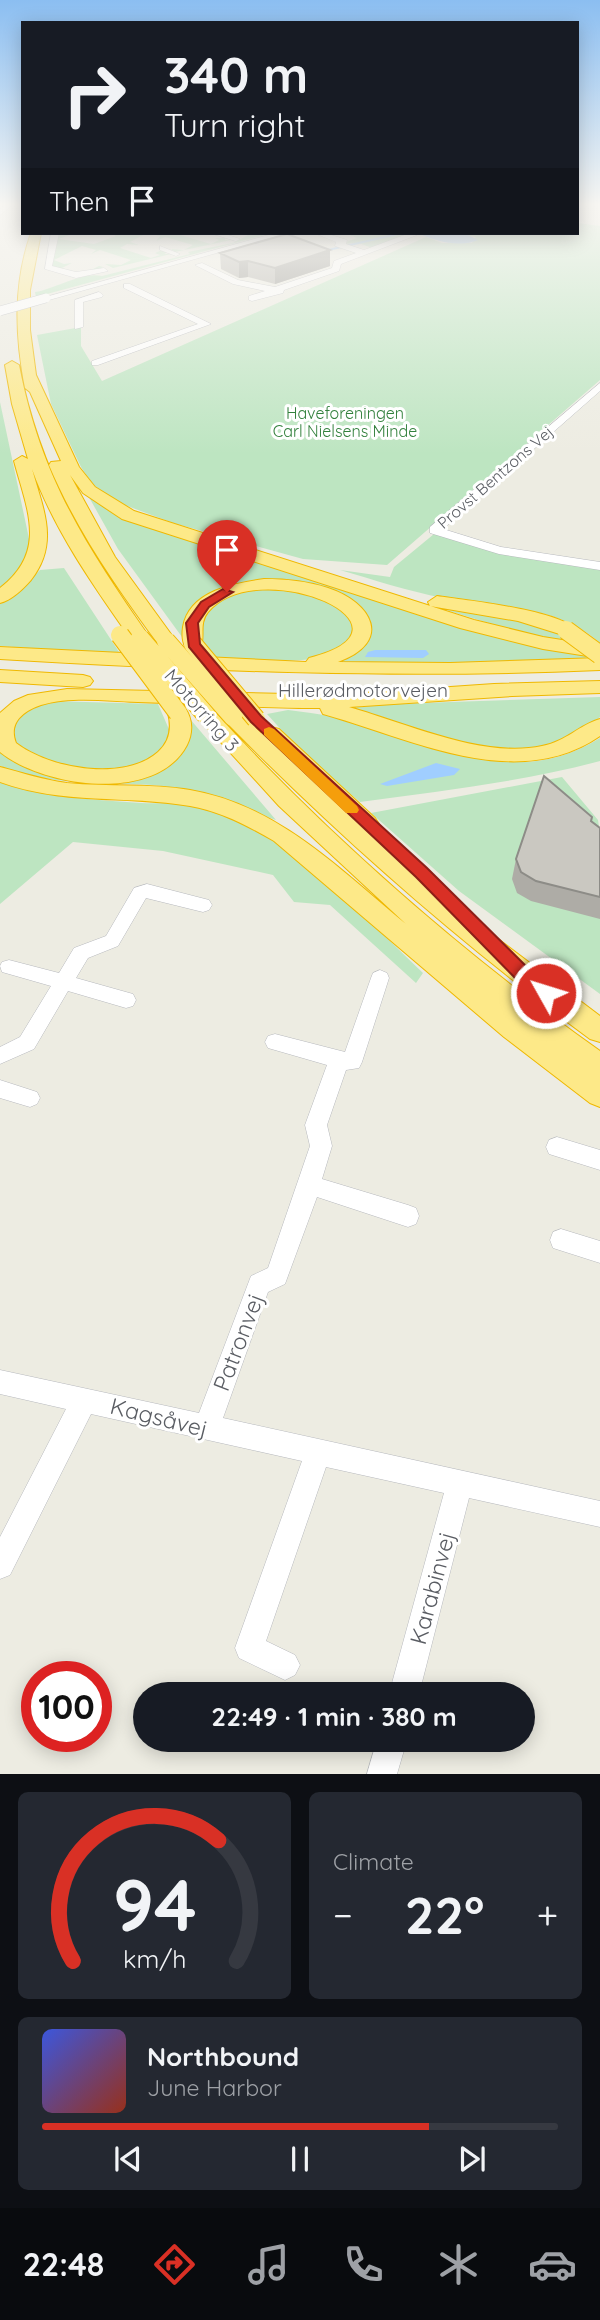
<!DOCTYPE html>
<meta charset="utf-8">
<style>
:root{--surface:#171b24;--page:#242831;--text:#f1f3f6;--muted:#9ea1a6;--line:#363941;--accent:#d93025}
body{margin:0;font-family:Quicksand,sans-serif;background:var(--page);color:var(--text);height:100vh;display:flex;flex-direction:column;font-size:26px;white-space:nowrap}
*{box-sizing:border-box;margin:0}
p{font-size:23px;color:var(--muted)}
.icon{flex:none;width:38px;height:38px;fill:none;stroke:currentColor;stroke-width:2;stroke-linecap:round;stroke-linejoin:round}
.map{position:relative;height:1774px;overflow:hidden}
.sheet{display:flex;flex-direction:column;gap:18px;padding:18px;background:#0d0f14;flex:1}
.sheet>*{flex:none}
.hud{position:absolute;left:21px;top:21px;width:558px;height:214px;border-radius:0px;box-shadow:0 4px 18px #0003;background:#171b24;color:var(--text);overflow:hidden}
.speed{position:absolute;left:21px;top:1661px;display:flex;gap:14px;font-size:35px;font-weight:700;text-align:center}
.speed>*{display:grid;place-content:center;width:91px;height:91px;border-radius:50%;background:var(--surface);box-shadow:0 4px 18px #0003;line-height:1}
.speed .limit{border:10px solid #d22;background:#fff;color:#111}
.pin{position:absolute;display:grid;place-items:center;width:60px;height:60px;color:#fff;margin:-72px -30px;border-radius:50% 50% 50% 0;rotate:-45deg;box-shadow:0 0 7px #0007}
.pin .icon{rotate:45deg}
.me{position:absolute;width:77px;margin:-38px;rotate:309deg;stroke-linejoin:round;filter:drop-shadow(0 0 5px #0008)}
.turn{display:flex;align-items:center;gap:24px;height:147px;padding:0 28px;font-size:32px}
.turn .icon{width:91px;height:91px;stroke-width:2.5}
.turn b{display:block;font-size:49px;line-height:60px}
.then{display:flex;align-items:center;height:66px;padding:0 28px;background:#0003;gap:14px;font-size:26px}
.big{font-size:52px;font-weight:800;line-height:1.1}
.sheet .widget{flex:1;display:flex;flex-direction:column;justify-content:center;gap:10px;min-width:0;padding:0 24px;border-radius:10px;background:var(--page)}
.sheet .dial{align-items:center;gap:0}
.dial svg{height:182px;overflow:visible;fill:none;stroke:var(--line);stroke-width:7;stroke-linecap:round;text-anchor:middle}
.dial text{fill:var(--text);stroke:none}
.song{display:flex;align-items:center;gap:21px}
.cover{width:84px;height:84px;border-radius:10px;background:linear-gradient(135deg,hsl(230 70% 55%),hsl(10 70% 35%))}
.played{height:7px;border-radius:4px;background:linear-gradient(90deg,var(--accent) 75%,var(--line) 75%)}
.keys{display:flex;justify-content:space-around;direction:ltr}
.heat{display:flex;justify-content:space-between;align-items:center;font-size:38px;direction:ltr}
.sheet .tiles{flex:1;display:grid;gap:18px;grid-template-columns:1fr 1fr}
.widget:last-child{grid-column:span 2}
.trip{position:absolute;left:133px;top:1682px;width:402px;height:70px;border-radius:35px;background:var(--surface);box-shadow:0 4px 18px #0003;font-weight:800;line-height:70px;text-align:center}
.tabs{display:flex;height:112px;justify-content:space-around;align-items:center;background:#090b0e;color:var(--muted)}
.tabs .icon{width:49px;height:49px}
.tabs .selected{color:var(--accent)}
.tabs b{font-size:32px;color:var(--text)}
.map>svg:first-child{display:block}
.green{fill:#bde5c1}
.water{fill:#a0ceff}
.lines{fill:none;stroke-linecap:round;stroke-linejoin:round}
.stream{stroke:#a0ceff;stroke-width:2}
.minor-casing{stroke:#b7b9be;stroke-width:1}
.highway-casing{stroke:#efb800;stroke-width:2}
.minor{fill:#fff;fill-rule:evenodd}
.highway{fill:#fde988;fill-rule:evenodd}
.minor-bridge-casing{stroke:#b7b9be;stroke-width:10;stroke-linecap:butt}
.highway-bridge-casing{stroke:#efb800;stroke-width:20;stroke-linecap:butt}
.minor-bridge{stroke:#fff;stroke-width:9}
.highway-bridge{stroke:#fde988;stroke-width:18}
.wall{fill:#aeaca6}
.shaded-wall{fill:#8d8c87}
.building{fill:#cac8c1;stroke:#8d8c87;stroke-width:2}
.route{fill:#d93025;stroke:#8d1f18;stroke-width:2}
.slow{fill:#f59e0b}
.labels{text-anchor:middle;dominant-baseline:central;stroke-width:6;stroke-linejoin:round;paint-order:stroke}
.far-park-label{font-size:16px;fill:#33813d;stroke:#fff}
.far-street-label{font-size:16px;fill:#5a5d63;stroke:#fff}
.street-label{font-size:19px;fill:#5a5d63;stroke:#fff}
.near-street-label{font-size:23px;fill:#5a5d63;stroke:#fff}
</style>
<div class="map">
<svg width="600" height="1774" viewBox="0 0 600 1774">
<rect width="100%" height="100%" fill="#edece2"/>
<!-- green -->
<path class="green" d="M578 223 600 226V380L387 565 303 559 173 523 122 504 92 484 81 467 51 404 37 335 81 327V346L102 381 426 237 442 243H472L476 237 456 233H578Z
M58 233H74L59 239 94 244 116 236 111 233H184L180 235 211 244 219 240 215 238H225V240H231L175 252 171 249 184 250 193 245 165 237 156 241 160 236 147 233 130 242 139 245 127 244 120 248 151 258 160 255 155 253 162 250 168 252 164 254H171L113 268 105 264 121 265 131 260 100 250 91 254 96 250 82 246 54 260 64 264 72 263 62 268 83 274 99 266 103 267 99 269 105 270 82 275 51 267Z
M252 233 268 234 36 297 35 292C55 289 82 271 102 276L190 254 188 252 233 243Z
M345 233H403L410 234 372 248 359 243 341 244 357 238Z
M0 402 31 548 23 567 0 589Z
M85 490 108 507 438 618 594 655 600 662 331 663 360 646 371 629 369 620C344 609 309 587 284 581 254 573 197 590 184 621 182 626 182 632 182 637L118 549Z
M434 534 600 570V643C556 604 498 608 443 598 408 591 374 580 340 570L390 577 394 567Z
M64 568 121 655 0 646V601L21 588 40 570Z
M279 588 337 602 358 626C356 630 354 637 351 641 329 670 249 659 216 659L195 634C199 627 203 616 209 609 226 590 256 589 279 588Z
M427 604 535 619 586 645 543 640Z
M600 697V717L581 736 556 749 482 751 332 706Z
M50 701 158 704 171 734 158 755 127 770 95 772 47 761 8 740C10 715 28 709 50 701Z
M288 710C319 714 348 718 378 727 456 751 523 786 600 738V761C522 782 440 791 360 802L303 754 267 714Z
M190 719 276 820C237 807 194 788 153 785 103 782 47 786 0 766V737L32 767 135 777Z
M562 777 598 820 600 833V994L459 891 371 813Z
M0 782C46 797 93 800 141 803 159 804 178 802 195 805 278 820 363 916 423 973L416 983 330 905 294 902 273 875 163 851 73 842 0 904Z"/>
<!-- water -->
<path class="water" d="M418 233 466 234 478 240C461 248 434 241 418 233Z
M375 650H426L429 654 423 658 365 657 368 652Z
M436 763 460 769 454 775 387 786 380 784Z"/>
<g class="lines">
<!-- stream -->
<path class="stream" d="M324 251 402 233"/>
<!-- minor casing -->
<g class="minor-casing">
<path id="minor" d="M3 206H11L0 215V209Z
M51 233H59L52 266 76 272 104 268 108 271 76 278 45 269Z
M210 233H222L240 239 236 241Z
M276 233H288L49 300 42 298Z
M314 233H325L347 240 346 244 364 250 410 233 417 235 341 264 339 271 284 290 283 293 252 301 249 300V296L265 291 233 284 195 265 202 263 238 280 275 287 332 268 334 261 356 253 335 246 336 242Z
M160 246 180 254 176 256 160 250Z
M124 284H130L211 324 98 365H92V361L198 324 124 288Z
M99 292 103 295 102 297 83 302V327L75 329V300Z
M600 383V391L443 529 501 547 600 562V570L499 554 430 533V527Z
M147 884 209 900 212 905 209 910 203 912 146 898 118 946 88 958 76 978 133 994 136 1000 133 1006 126 1008 68 991 34 1049 0 1064V1047L20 1037 51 986 2 972 0 966 2 962 9 960 59 973 74 948 106 936 134 888Z
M380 970 387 973 389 978 362 1062 359 1068 346 1070 327 1125 332 1146 322 1179 408 1205 416 1208 419 1216 416 1224 408 1227 317 1197 285 1284 268 1292 223 1418 600 1501V1527L469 1498 419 1694H389L444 1493 326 1467 266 1641 295 1655 300 1665 295 1675 285 1680 239 1658 235 1648 302 1461 91 1414 10 1575 0 1579V1537L66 1409 0 1394V1370L199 1413 251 1276 268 1268 310 1146 305 1125 327 1065 268 1048 265 1042 268 1036 275 1034 345 1052 371 978 373 973Z
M0 1080 37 1092 40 1098 37 1104 30 1107 0 1098Z
M557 1137 600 1150V1170L549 1154 546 1147 549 1140Z
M561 1229 600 1241V1263L553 1248 550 1240 553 1232Z
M377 1740H407L397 1774H367Z"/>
</g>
<!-- highway casing -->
<g class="highway-casing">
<path id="highway" d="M31 233H41L30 290V330L36 375 79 467 95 487 134 511 474 620 543 637 600 646V658L543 649 460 628 122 519 83 493 70 475 115 557 176 641 173 645H159C117 588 77 531 49 465L51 462 61 461 30 392 25 388C15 336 13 284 31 233Z
M12 361 19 365C41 478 86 546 150 638L147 642H133C95 588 55 532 32 469 43 509 60 543 31 580 23 589 12 600 0 603V588C48 551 27 510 14 461L22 456 28 459 12 404 5 365Z
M264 579C286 579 307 581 328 588 373 603 393 642 338 662L450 663 600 658V670C400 679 200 671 0 659V647L306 662 309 658C433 627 259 552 208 612 198 624 206 638 200 648H186C182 642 182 634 183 627 189 591 234 583 264 579Z
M437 596C464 600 560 610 576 630L566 636 518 621 430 606 428 602Z
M0 670 83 675 90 677 93 681 90 685 83 687 0 682Z
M600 681V693L512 696 349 707C406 723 483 759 542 746 567 741 579 725 600 719V736C516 794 410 738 323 714L320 708C259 708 199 704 138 702 107 701 71 696 41 705 23 711 8 723 16 743 50 769 124 782 158 752 170 741 172 728 168 713L171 708H185C193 719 193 733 187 745 156 804 43 787 0 752V713L14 701 28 695 67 689 334 695 494 684Z
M206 708 213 710C326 834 464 955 600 1051V1107L590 1103 504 1037 274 841C248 826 220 811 190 806 126 795 63 805 0 782V767C23 773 44 780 67 783 108 787 150 783 190 790 278 805 340 870 406 924L279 806 196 715 199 710Z
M233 710 240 712 261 733 271 727 279 729 375 818 379 824 375 830 368 832 372 836 465 914 600 1016V1042L590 1039C460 943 339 837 226 722L223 717 226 712Z"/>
</g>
<!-- minor -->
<use href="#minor" class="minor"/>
<!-- highway -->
<use href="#highway" class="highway"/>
<!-- minor-bridge casing -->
<g class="minor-bridge-casing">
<path id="minor-bridge" d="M0 311 46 298"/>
</g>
<!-- highway-bridge casing -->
<g class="highway-bridge-casing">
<path id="highway-bridge" d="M566 630 600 655
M120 635 178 713
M140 638 206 715
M166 641 233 717
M193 644 256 719"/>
</g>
<!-- minor-bridge -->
<use href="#minor-bridge" class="minor-bridge"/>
<!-- highway-bridge -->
<use href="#highway-bridge" class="highway-bridge"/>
</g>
<!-- wall -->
<path class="wall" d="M330 250V266L275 284 248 277 239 278 221 269 220 253Z
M600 828V919L531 901 517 893 512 879 516 859Z"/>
<!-- shaded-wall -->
<path class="shaded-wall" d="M330 250V266L275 284V268Z
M248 261V277L239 278V262Z"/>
<!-- building -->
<path class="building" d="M287 234 330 250 275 268 248 261 239 262 220 253Z
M544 776 592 817 591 821 600 828V897L536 881 521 872 516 859Z"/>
<!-- sky -->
<linearGradient id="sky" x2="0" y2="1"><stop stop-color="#8bbef1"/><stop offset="0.45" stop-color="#f7f6f2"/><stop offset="1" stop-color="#f7f6f2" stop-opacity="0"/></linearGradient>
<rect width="600" height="454" fill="url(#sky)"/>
<!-- route -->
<path class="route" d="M223 589 233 592 209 607 198 623 200 644 261 716 427 868 535 975 552 988 555 993 552 998H540L522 985 416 877 251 722 189 647 186 623 201 602Z"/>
<!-- slow -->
<path class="slow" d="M269 727 274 729 357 806 359 810 357 813H346L264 735V729Z"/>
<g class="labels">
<!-- far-park labels -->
<g class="far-park-label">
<text x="345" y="413">Haveforeningen<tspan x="345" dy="18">Carl Nielsens Minde</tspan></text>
</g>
<!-- far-street labels -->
<g class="far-street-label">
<text transform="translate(495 477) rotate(-41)">Provst Bentzons Vej</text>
</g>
<!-- street labels -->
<g class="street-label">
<text x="363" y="690">Hillerødmotorvejen</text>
<text transform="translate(202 710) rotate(49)">Motorring 3</text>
</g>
<!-- near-street labels -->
<g class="near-street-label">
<text transform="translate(238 1342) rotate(-69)">Patronvej</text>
<text transform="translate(159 1417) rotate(14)">Kagsåvej</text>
<text transform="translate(432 1588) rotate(-75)">Karabinvej</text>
</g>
</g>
</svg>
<div class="speed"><div class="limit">100</div></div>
<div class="pin" style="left:227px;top:592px;background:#d93025"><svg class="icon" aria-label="arrive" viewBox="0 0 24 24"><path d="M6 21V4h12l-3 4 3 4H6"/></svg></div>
<svg class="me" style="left:546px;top:993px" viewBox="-20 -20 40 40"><circle r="17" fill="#d93025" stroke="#fff" stroke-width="3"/><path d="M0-11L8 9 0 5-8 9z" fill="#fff"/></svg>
<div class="trip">22:49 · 1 min · 380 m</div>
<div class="hud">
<div class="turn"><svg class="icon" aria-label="right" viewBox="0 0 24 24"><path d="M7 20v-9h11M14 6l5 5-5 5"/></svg><div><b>340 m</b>Turn right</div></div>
<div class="then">Then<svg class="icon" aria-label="arrive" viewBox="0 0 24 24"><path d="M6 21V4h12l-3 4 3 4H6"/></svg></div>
</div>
</div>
<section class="sheet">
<div class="tiles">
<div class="widget dial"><svg viewBox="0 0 100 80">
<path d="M14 69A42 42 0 1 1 86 69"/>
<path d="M14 69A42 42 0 0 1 78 16" stroke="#d93025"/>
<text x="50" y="56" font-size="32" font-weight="700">94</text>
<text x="50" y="72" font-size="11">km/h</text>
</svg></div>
<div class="widget"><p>Climate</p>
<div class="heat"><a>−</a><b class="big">22°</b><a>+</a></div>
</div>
<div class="widget">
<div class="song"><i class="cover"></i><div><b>Northbound</b><p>June Harbor</p></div></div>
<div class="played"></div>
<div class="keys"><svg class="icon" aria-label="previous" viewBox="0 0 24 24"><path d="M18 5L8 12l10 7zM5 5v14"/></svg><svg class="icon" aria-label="pause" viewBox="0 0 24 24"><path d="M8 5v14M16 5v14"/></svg><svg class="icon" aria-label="next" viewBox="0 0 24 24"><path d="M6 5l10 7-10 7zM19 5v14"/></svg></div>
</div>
</div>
</section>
<nav class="tabs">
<b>22:48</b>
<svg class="icon selected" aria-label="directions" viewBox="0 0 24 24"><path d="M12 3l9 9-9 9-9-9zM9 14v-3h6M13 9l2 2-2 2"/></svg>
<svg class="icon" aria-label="music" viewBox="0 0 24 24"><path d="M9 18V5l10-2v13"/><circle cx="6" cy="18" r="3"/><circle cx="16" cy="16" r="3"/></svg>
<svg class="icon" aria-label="phone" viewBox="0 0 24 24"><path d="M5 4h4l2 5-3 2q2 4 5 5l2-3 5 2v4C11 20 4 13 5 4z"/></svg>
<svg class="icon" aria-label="climate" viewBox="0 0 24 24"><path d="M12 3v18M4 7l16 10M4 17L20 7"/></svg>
<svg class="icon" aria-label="car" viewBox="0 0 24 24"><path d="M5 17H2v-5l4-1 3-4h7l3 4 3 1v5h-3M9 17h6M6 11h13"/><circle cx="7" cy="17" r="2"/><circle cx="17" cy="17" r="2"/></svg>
</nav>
